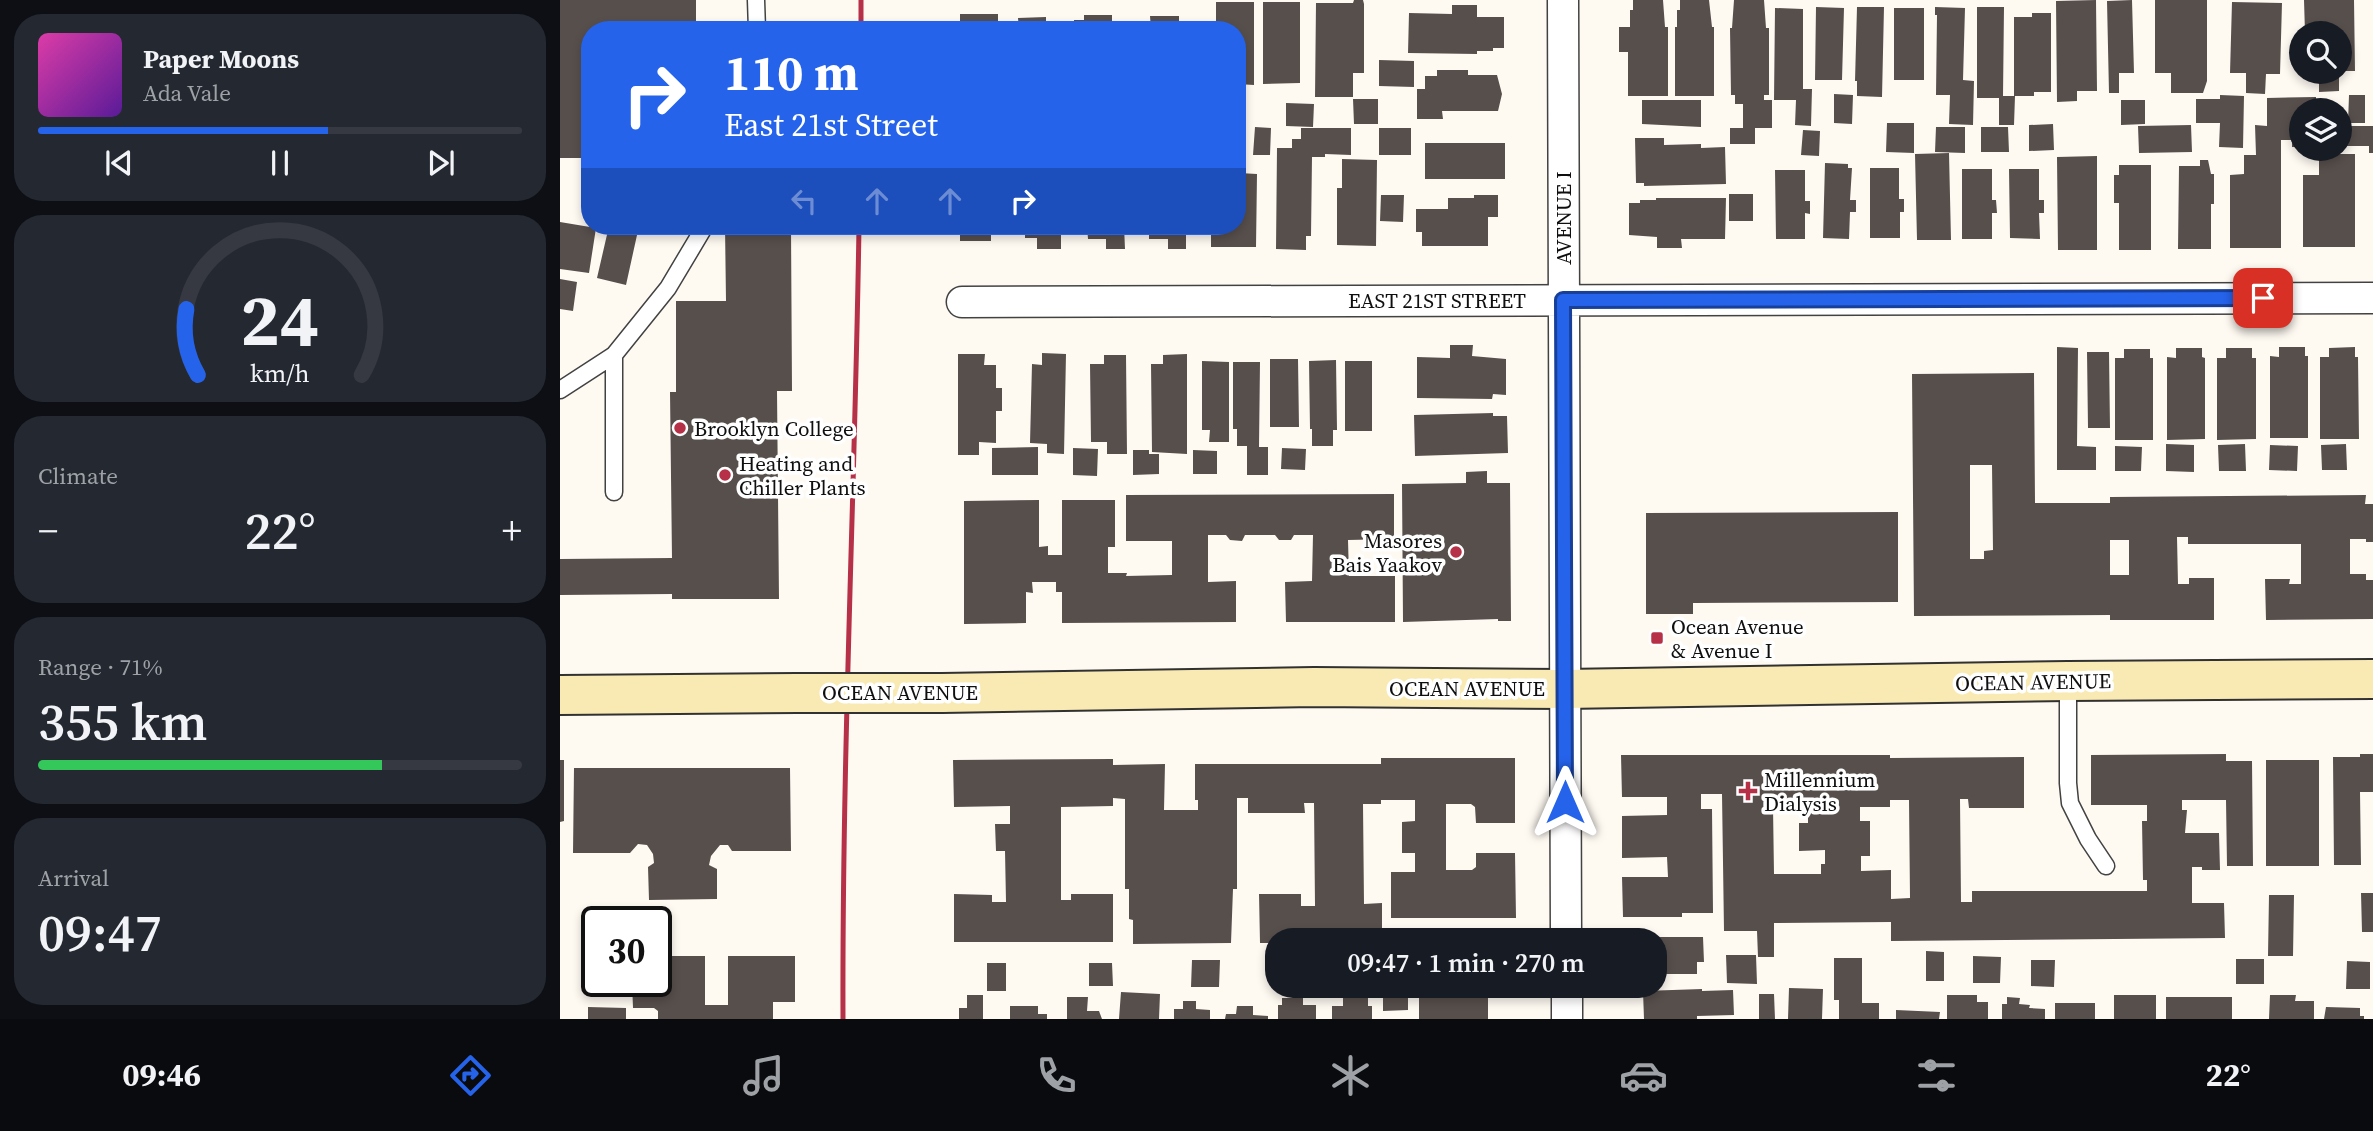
<!DOCTYPE html>
<meta charset="utf-8">
<style>
:root{--surface:#171b24;--page:#242831;--text:#f1f3f6;--muted:#9ea1a6;--line:#363941;--accent:#2563eb}
body{margin:0;font-family:"Source Serif 4",serif;background:var(--page);color:var(--text);height:100vh;display:flex;flex-direction:column;font-size:26px;white-space:nowrap}
*{box-sizing:border-box;margin:0}
p{font-size:23px;color:var(--muted)}
.icon{flex:none;width:38px;height:38px;fill:none;stroke:currentColor;stroke-width:2;stroke-linecap:round;stroke-linejoin:round}
.map{position:relative;flex:1;overflow:hidden}
.sheet{display:flex;flex-direction:column;gap:14px;padding:14px;background:#0d0f14;width:560px}
.sheet>*{flex:none}
.banner{position:absolute;left:21px;top:21px;width:665px;height:214px;border-radius:28px;box-shadow:0 4px 10px #0003;background:#2563eb;color:#fff;overflow:hidden}
.tools{position:absolute;left:1729px;top:21px;display:grid;gap:14px}
.tools a{display:grid;place-items:center;width:63px;height:63px;border-radius:50%;background:var(--surface);box-shadow:0 4px 10px #0003;font-size:35px}
.speed{position:absolute;left:21px;top:906px;display:flex;gap:14px;font-size:35px;font-weight:700;text-align:center}
.speed>*{display:grid;place-content:center;width:91px;height:91px;border-radius:50%;background:var(--surface);box-shadow:0 4px 10px #0003;line-height:1}
.speed .limit{border:4px solid #111;border-radius:10px;background:#fff;color:#111}
.pin{position:absolute;display:grid;place-items:center;width:60px;height:60px;color:#fff;margin:-30px;border-radius:14px;box-shadow:0 4px 10px #0006}
.me{position:absolute;width:77px;margin:-38px;rotate:0deg;stroke-linejoin:round;filter:drop-shadow(0 0 5px #0008)}
.turn{display:flex;align-items:center;gap:24px;height:147px;padding:0 28px;font-size:32px}
.turn .icon{width:91px;height:91px;stroke-width:2.5}
.turn b{display:block;font-size:49px;line-height:60px}
.lanes{display:flex;align-items:center;height:66px;padding:0 28px;background:#0003;justify-content:center;gap:35px;direction:ltr}
.lanes .off{opacity:.35}
.big{font-size:52px;font-weight:600;line-height:1.1}
.sheet .widget{flex:1;display:flex;flex-direction:column;justify-content:center;gap:10px;min-width:0;padding:0 24px;border-radius:28px;background:var(--page)}
.sheet .dial{align-items:center;gap:0}
.dial svg{height:182px;overflow:visible;fill:none;stroke:var(--line);stroke-width:7;stroke-linecap:round;text-anchor:middle}
.dial text{fill:var(--text);stroke:none}
.song{display:flex;align-items:center;gap:21px}
.cover{width:84px;height:84px;border-radius:10px;background:linear-gradient(135deg,hsl(320 70% 55%),hsl(270 70% 35%))}
.played{height:7px;border-radius:4px;background:linear-gradient(90deg,var(--accent) 60%,var(--line) 60%)}
.keys{display:flex;justify-content:space-around;direction:ltr}
.heat{display:flex;justify-content:space-between;align-items:center;font-size:38px;direction:ltr}
.charge{height:10px;border-radius:5px;background:linear-gradient(90deg,#34c759 71%,var(--line) 0)}
.trip{position:absolute;left:705px;top:928px;width:402px;height:70px;border-radius:28px;background:var(--surface);box-shadow:0 4px 10px #0003;font-weight:600;line-height:70px;text-align:center}
.tab-bar{display:flex;height:112px;justify-content:space-around;align-items:center;background:#090b0e;color:var(--muted)}
.tab-bar .icon{width:49px;height:49px}
.tab-bar .current{color:var(--accent)}
.tab-bar b{font-size:32px;color:var(--text)}
main{display:flex;flex:1;min-height:0}
.map>svg:first-child{display:block}
.building{fill:#574f4c;fill-rule:evenodd}
.lines{fill:none;stroke-linecap:round;stroke-linejoin:round}
.service-casing{stroke:#424242;stroke-width:19}
.minor-casing{stroke:#424242;stroke-width:33}
.secondary-casing{stroke:#313131;stroke-width:42}
.service{stroke:#fff;stroke-width:16}
.minor{stroke:#fff;stroke-width:30}
.secondary{stroke:#f9e9b2;stroke-width:38}
.rail{stroke:#b63047;stroke-width:5}
.secondary-bridge-casing{stroke:#313131;stroke-width:42;stroke-linecap:butt}
.secondary-bridge{stroke:#f9e9b2;stroke-width:38}
.route-casing{stroke:#184099;stroke-width:18}
.route{stroke:#2563eb;stroke-width:12}
.poi-dot{fill:#b63047;stroke:#fff;stroke-width:2.5}
.labels{text-anchor:middle;dominant-baseline:central;stroke-width:7;stroke-linejoin:round;paint-order:stroke}
.street-label{font-size:21px;fill:#0f0f0f;stroke:#fff}
.poi-label{font-size:21px;fill:#0f0f0f;stroke:#fff;text-anchor:start}
</style>
<main>
<section class="sheet">
<div class="widget">
<div class="song"><i class="cover"></i><div><b>Paper Moons</b><p>Ada Vale</p></div></div>
<div class="played"></div>
<div class="keys"><svg class="icon" aria-label="previous" viewBox="0 0 24 24"><path d="M18 5L8 12l10 7zM5 5v14"/></svg><svg class="icon" aria-label="pause" viewBox="0 0 24 24"><path d="M8 5v14M16 5v14"/></svg><svg class="icon" aria-label="next" viewBox="0 0 24 24"><path d="M6 5l10 7-10 7zM19 5v14"/></svg></div>
</div>
<div class="widget dial"><svg viewBox="0 0 100 80">
<path d="M14 69A42 42 0 1 1 86 69"/>
<path d="M14 69A42 42 0 0 1 9 40" stroke="#2563eb"/>
<text x="50" y="56" font-size="32" font-weight="700">24</text>
<text x="50" y="72" font-size="11">km/h</text>
</svg></div>
<div class="widget"><p>Climate</p>
<div class="heat"><a>−</a><b class="big">22°</b><a>+</a></div>
</div>
<div class="widget"><p>Range · 71%</p><b class="big">355 km</b><div class="charge"></div></div>
<div class="widget"><p>Arrival</p><b class="big">09:47</b></div>
</section>
<div class="map">
<svg width="1813" height="1019" viewBox="0 0 1813 1019">
<rect width="100%" height="100%" fill="#fefaf2"/>
<!-- building -->
<path class="building" d="M0 0H136V30H30V158H0Z
M794 0H803L804 4V73H793V97H755L756 3H793Z
M1073 0H1103L1105 27H1108V96H1068V52H1059V27H1070V10H1073Z
M1120 0H1149L1152 27H1154V96H1115V27H1117V10H1120Z
M1174 0H1204L1206 28H1209V95H1204V100H1212V128H1195V144H1170V128H1183V104H1175V95H1171L1170 28H1172Z
M1536 0 1537 91H1517V101L1497 102 1496 1Z
M1572 0 1574 73H1559V93H1549L1547 1Z
M1595 0H1647V81L1643 93H1611V73H1595Z
M1744 0H1794L1795 71H1780V33H1745Z
M656 2H694V85L677 84V30H656Z
M703 2H740V83L703 84Z
M1672 2 1722 3 1720 74H1706L1705 94 1686 93V73H1670Z
M892 5H917V17H944V48H933V51H917V54L848 53 849 13 892 14Z
M1256 7 1284 8 1282 80H1255Z
M1297 7H1324L1322 97 1297 96V81H1295Z
M1375 7 1405 8 1403 80 1414 81 1413 125 1389 124 1390 95H1376L1377 15H1375Z
M1417 7H1444L1443 96H1454V17H1472V13H1491V92H1474V96H1455L1454 125H1439V98H1417Z
M1215 8 1243 9V89H1252L1251 126 1235 125 1236 100H1214Z
M1334 8H1364V80H1334Z
M400 14H438V30H400Z
M524 15H552V30H514V20H524Z
M590 16H619V30H591Z
M486 17V30H459L458 18Z
M819 60 854 61V87L819 86Z
M877 70H908V75H937L942 94 938 111H882L883 119H857V89H865V76H877Z
M1759 72H1779V91L1759 92Z
M1274 94 1293 95 1292 124 1274 123Z
M1660 95 1684 96 1683 148 1659 147 1660 123H1636V99H1660Z
M1789 95H1805V123H1788Z
M1756 97V110H1741V147H1732V140H1721V248H1670V175L1684 174V155H1696L1695 125 1707 126V98Z
M793 99H818V124H794Z
M1082 100H1141V127L1082 124Z
M1561 100H1585V124L1561 125Z
M726 103 754 104 753 127 726 126Z
M1327 123H1354V153L1326 152Z
M1493 124 1494 150 1469 151V125Z
M1631 125 1632 152 1579 153 1578 126Z
M1780 126H1813V153H1809V146H1780Z
M695 127 711 128 710 155H693Z
M1376 127H1405V153L1375 152Z
M1421 127H1448L1449 152H1421Z
M741 128H791V155L765 154V157H752L751 236H746V250L716 249 717 148H732V139H741Z
M819 128H851V155H819Z
M1243 130 1260 131 1259 156 1241 155Z
M1075 138H1104V145L1141 144V148L1165 147 1166 184 1084 186V183H1076Z
M865 143H945V179H865Z
M1389 153 1391 240H1357L1355 154Z
M1759 154H1795V247H1743V175H1759Z
M1537 156V250H1498L1497 157Z
M782 159 817 160 816 246 777 245V188H782Z
M1640 160H1648L1651 174H1654V204H1651V249H1618L1619 166H1640Z
M1265 163 1288 164V168H1292L1290 200H1296V212H1290L1289 239 1263 238Z
M1559 165H1591V250H1559V203H1554V175H1559Z
M1310 168H1339V199H1344V212H1340V238H1310Z
M1402 169H1432V200H1436L1437 213H1432V239H1402Z
M1449 169H1479V200H1484V213H1479L1480 239 1450 238Z
M1215 170H1245V201H1250V214L1245 213V239H1216Z
M679 173 697 174 696 247H651V226H677Z
M1169 194H1193V221H1169Z
M821 195H844L843 222 820 221Z
M914 195H938V217H928V246H862V232H856V209H888V198H914Z
M1096 198H1166L1165 239H1121L1122 248H1097V237L1069 235V203H1080V200H1096Z
M0 222 36 228 29 273 0 269Z
M49 226H79L66 285 37 278Z
M165 226H231L232 391H217L219 599H112V594L0 595V559L112 558 110 392H116V301H166Z
M400 226H431V241H400Z
M465 226H501V249H477V238H465Z
M527 226H564L565 249H546V239H528Z
M589 226H626V249H608V239H589Z
M0 279 17 282 13 311 0 309Z
M890 345H913L912 356 946 359V395L933 394 932 399 857 398V357L890 358Z
M1497 347 1518 348 1517 446 1536 447V470H1497Z
M1719 347H1745V356H1748V438H1710V356L1719 357Z
M1795 347V357H1798L1799 439H1760V357H1769V348Z
M1616 348H1642V357L1645 358V439L1607 440V357L1616 358Z
M1666 348H1692V358H1696V439L1657 440V358H1666Z
M1564 349H1590V358H1593V440H1555V358H1564Z
M1527 352H1549L1550 428H1528Z
M482 353 506 354 504 454 487 453V444L470 443 472 364 482 365Z
M398 354H425L424 365H436V388H442V411H436V443L419 442V455H398Z
M627 354V454L592 452 591 364H603V355Z
M544 355H566L567 454H547V442H531L530 364H544Z
M710 359H738L739 427H710Z
M776 360 777 430H773V446H752V429H750L749 361Z
M642 361 669 362V442H649L650 430H642Z
M785 361H812V431H785Z
M673 362H700L699 447H708V475H687V446H677V429H673Z
M1474 373 1475 503H1550V497L1806 495 1805 504H1813V542H1806V539H1790V574H1806V580H1813V619L1706 620 1705 579H1730L1729 584H1741V544H1628V537H1617L1618 584H1629V578H1654V620H1550V615L1354 616 1352 374ZM1410 465H1432L1433 550 1424 551V559H1410ZM1550 540H1569V575H1550Z
M933 413V416H947L948 453 855 456 854 415Z
M1606 444 1634 445V472L1606 471Z
M1685 444 1686 471H1659L1658 445Z
M1786 444 1787 470H1762L1761 445Z
M1710 445 1738 446 1737 471 1709 470Z
M1555 446 1582 447 1581 471H1555Z
M478 447V475H432V448Z
M513 448 538 449 537 476 513 475Z
M722 448 746 449 745 470 721 469Z
M573 450H589V454H599V474L573 475Z
M633 450 657 451V474H633Z
M927 471V483H950L951 621H938V619L843 622 842 484 906 483V472Z
M834 494V539L788 540 789 576H835V622H726L725 582 752 581 753 535H734L731 540H719L715 535H685L682 541 670 540 666 535H648V582L676 581V622L502 623V592H496V582H472L473 593 466 592V623L404 624V501L479 500V547L488 546V555H502V500H555V547H548V573H567L566 576 612 575V541H566V495Z
M1338 512V602L1133 603V614H1086V513Z
M1666 754V761H1692L1693 866H1667L1666 800H1622V810H1627L1625 833H1659L1660 870H1642V867H1632V903H1664L1665 938 1331 941V922L1214 923V957H1198L1197 931H1164L1162 794H1141V809H1152L1153 913H1122V917H1063L1062 877H1108L1107 857 1062 858V816L1107 815V797H1062L1061 755H1330V758L1464 757V808H1409L1408 799H1400L1401 902H1412V891H1587V880H1583L1582 821H1587V805H1531V755ZM1330 800H1349L1350 898 1331 899V870L1301 871V856H1310V821H1300V807H1330ZM1213 807H1248V823H1239V851L1265 850V864H1261V874H1214Z
M1800 754H1813V792H1800L1801 865H1774L1773 757H1800Z
M821 758H955V823H916L915 807 911 804H886V870H912L916 867V853H955L956 918H831V872H855V853H842V822L855 821V800H821V804H803L804 904 822 903V940H718V943H700L699 894H741V906H755L754 803H744L745 813H688V798H677V889H673L671 943 573 944V920L569 919V889H565V799L553 798V806L501 807V900H511V894H553V942H394V894L432 895V902H446L445 851H436L435 824H450V806L394 807 393 760 553 759V765L605 764 604 810H638V800H635V764H821Z
M0 760H4V821L0 822Z
M1706 760H1759V866H1706Z
M14 768H230L231 851H172L168 845H160L151 856 149 865 157 869V899L89 900 88 867 94 863 93 854 87 845 78 844 70 853H13Z
M1801 893H1813V932H1802Z
M1709 895H1734L1733 956H1708Z
M853 936H928V940H853Z
M1085 937H1143L1144 962H1137V974H1096V940H1085Z
M1366 951 1384 952V981H1366Z
M1166 955H1196L1197 984 1167 983Z
M96 956H145V1005H168V956H235V1002H213V1019H98V1011L94 1008H73L72 982H96Z
M1413 956 1441 957 1440 983H1413Z
M1274 958H1302V1003H1319V1019H1279V1000H1274Z
M1676 959H1704V984H1676Z
M632 960H660L659 987H631Z
M1471 960H1495L1494 987 1471 986Z
M1787 961 1810 962V989H1786Z
M427 963H446V991H427Z
M529 963H552L553 986H529Z
M746 985H767V992H746Z
M848 987V1010L823 1011V988Z
M1229 988 1263 989 1262 1019H1228Z
M1142 989V991L1173 990 1174 1015 1137 1016V1019H1084L1083 991Z
M561 992 600 994 599 1019H559Z
M1199 994H1214L1215 1019H1199Z
M407 995H423V1019H399V1008H407Z
M783 995H808V1006H812V1019H772V1006H783Z
M859 995H928V1019H859Z
M1387 995H1417V1002H1428V1019H1387Z
M1554 995H1596V1019H1554Z
M1710 995H1736L1735 1001H1754V1019H1709Z
M507 997H528L527 1011H539L542 1019H507Z
M1447 997 1460 998 1459 1004 1470 1005 1469 1008 1485 1009V1019H1442V1004H1447Z
M1606 997H1672V1019H1606Z
M722 998H743V1005H756V1019H718V1005H722Z
M623 1001H636V1009L650 1010V1019H614V1009H623Z
M1495 1003H1535V1019H1495Z
M450 1006H478V1014H487V1019H450Z
M677 1006H693V1015L708 1016V1019H665L666 1014H676Z
M28 1007 66 1008V1019H28Z
M1766 1007 1800 1008V1016H1804V1019H1764Z
M1336 1010 1380 1012 1379 1019H1336Z"/>
<g class="lines">
<!-- service casing -->
<g class="service-casing">
<path id="service" d="M196 0 197 30
M0 390 54 355 108 288 145 226
M54 492V355
M1508 681V783L1510 803 1528 839 1546 866"/>
</g>
<!-- minor casing -->
<g class="minor-casing">
<path id="minor" d="M1003 0 1006 940
M402 302 1813 298
M1007 985V1019"/>
</g>
<!-- secondary casing -->
<g class="secondary-casing">
<path id="secondary" d="M382 693 754 687 1005 689 1508 681 1813 679
M0 695 237 693"/>
</g>
<!-- service -->
<use href="#service" class="service"/>
<!-- minor -->
<use href="#minor" class="minor"/>
<!-- secondary -->
<use href="#secondary" class="secondary"/>
<!-- rail -->
<path class="rail" d="M301 30V0
M283 1019C282 754 295 490 299 226"/>
<!-- secondary-bridge casing -->
<g class="secondary-bridge-casing">
<path id="secondary-bridge" d="M237 693H382"/>
</g>
<!-- secondary-bridge -->
<use href="#secondary-bridge" class="secondary-bridge"/>
</g>
<g class="lines">
<!-- route casing -->
<g class="route-casing">
<path id="route" d="M1005 802 1003 300 1703 298"/>
</g>
<!-- route -->
<use href="#route" class="route"/>
</g>
<!-- markers -->
<g class="poi-dot">
<circle cx="120" cy="428" r="7"/>
<circle cx="165" cy="475" r="7"/>
<circle cx="896" cy="552" r="7"/>
<rect x="1090" y="631" width="14" height="14" rx="3.5"/>
<path d="M1184.5 780.5h7v7h7v7h-7v7h-7v-7h-7v-7h7z"/>
</g>
<g class="labels">
<!-- street labels -->
<g class="street-label">
<text transform="translate(1003 218) rotate(-90)">AVENUE I</text>
<text x="877" y="300">EAST 21ST STREET</text>
<text transform="translate(1473 682) rotate(-1)">OCEAN AVENUE</text>
<text x="907" y="688">OCEAN AVENUE</text>
<text x="340" y="692">OCEAN AVENUE</text>
</g>
<!-- poi labels -->
<g class="poi-label">
<text x="134" y="428">Brooklyn College</text>
<text x="179" y="463">Heating and<tspan x="179" dy="24">Chiller Plants</tspan></text>
<text x="882" y="540" text-anchor="end">Masores<tspan x="882" dy="24">Bais Yaakov</tspan></text>
<text x="1111" y="626">Ocean Avenue<tspan x="1111" dy="24">&amp; Avenue I</tspan></text>
<text x="1204" y="779">Millennium<tspan x="1204" dy="24">Dialysis</tspan></text>
</g>
</g>
</svg>
<div class="tools">
<a><svg class="icon" aria-label="search" viewBox="0 0 24 24"><circle cx="10" cy="10" r="6"/><path d="M15 15l6 6"/></svg></a>
<a><svg class="icon" aria-label="layers" viewBox="0 0 24 24"><path d="M12 4l9 5-9 5-9-5zM3 14l9 5 9-5"/></svg></a>
</div>
<div class="speed"><div class="limit">30</div></div>
<div class="pin" style="left:1703px;top:298px;background:#d93025"><svg class="icon" aria-label="arrive" viewBox="0 0 24 24"><path d="M6 21V4h12l-3 4 3 4H6"/></svg></div>
<svg class="me" style="left:1005px;top:802px" viewBox="-20 -20 40 40"><path d="M0-17L14 15 0 8-14 15z" fill="#2563eb" stroke="#fff" stroke-width="4"/></svg>
<div class="trip">09:47 · 1 min · 270 m</div>
<div class="banner">
<div class="turn"><svg class="icon" aria-label="right" viewBox="0 0 24 24"><path d="M7 20v-9h11M14 6l5 5-5 5"/></svg><div><b>110 m</b>East 21st Street</div></div>
<div class="lanes"><svg class="icon off" aria-label="left" viewBox="0 0 24 24"><path d="M17 20v-9H6M10 6l-5 5 5 5"/></svg><svg class="icon off" aria-label="ahead" viewBox="0 0 24 24"><path d="M12 20V5M6 11l6-6 6 6"/></svg><svg class="icon off" aria-label="ahead" viewBox="0 0 24 24"><path d="M12 20V5M6 11l6-6 6 6"/></svg><svg class="icon" aria-label="right" viewBox="0 0 24 24"><path d="M7 20v-9h11M14 6l5 5-5 5"/></svg></div>
</div>
</div>
</main>
<nav class="tab-bar">
<b>09:46</b>
<svg class="icon current" aria-label="directions" viewBox="0 0 24 24"><path d="M12 3l9 9-9 9-9-9zM9 14v-3h6M13 9l2 2-2 2"/></svg>
<svg class="icon" aria-label="music" viewBox="0 0 24 24"><path d="M9 18V5l10-2v13"/><circle cx="6" cy="18" r="3"/><circle cx="16" cy="16" r="3"/></svg>
<svg class="icon" aria-label="phone" viewBox="0 0 24 24"><path d="M5 4h4l2 5-3 2q2 4 5 5l2-3 5 2v4C11 20 4 13 5 4z"/></svg>
<svg class="icon" aria-label="climate" viewBox="0 0 24 24"><path d="M12 3v18M4 7l16 10M4 17L20 7"/></svg>
<svg class="icon" aria-label="car" viewBox="0 0 24 24"><path d="M5 17H2v-5l4-1 3-4h7l3 4 3 1v5h-3M9 17h6M6 11h13"/><circle cx="7" cy="17" r="2"/><circle cx="17" cy="17" r="2"/></svg>
<svg class="icon" aria-label="filters" viewBox="0 0 24 24"><path d="M4 7h16M4 17h16"/><circle cx="9" cy="7" r="2"/><circle cx="15" cy="17" r="2"/></svg>
<b>22°</b>
</nav>
